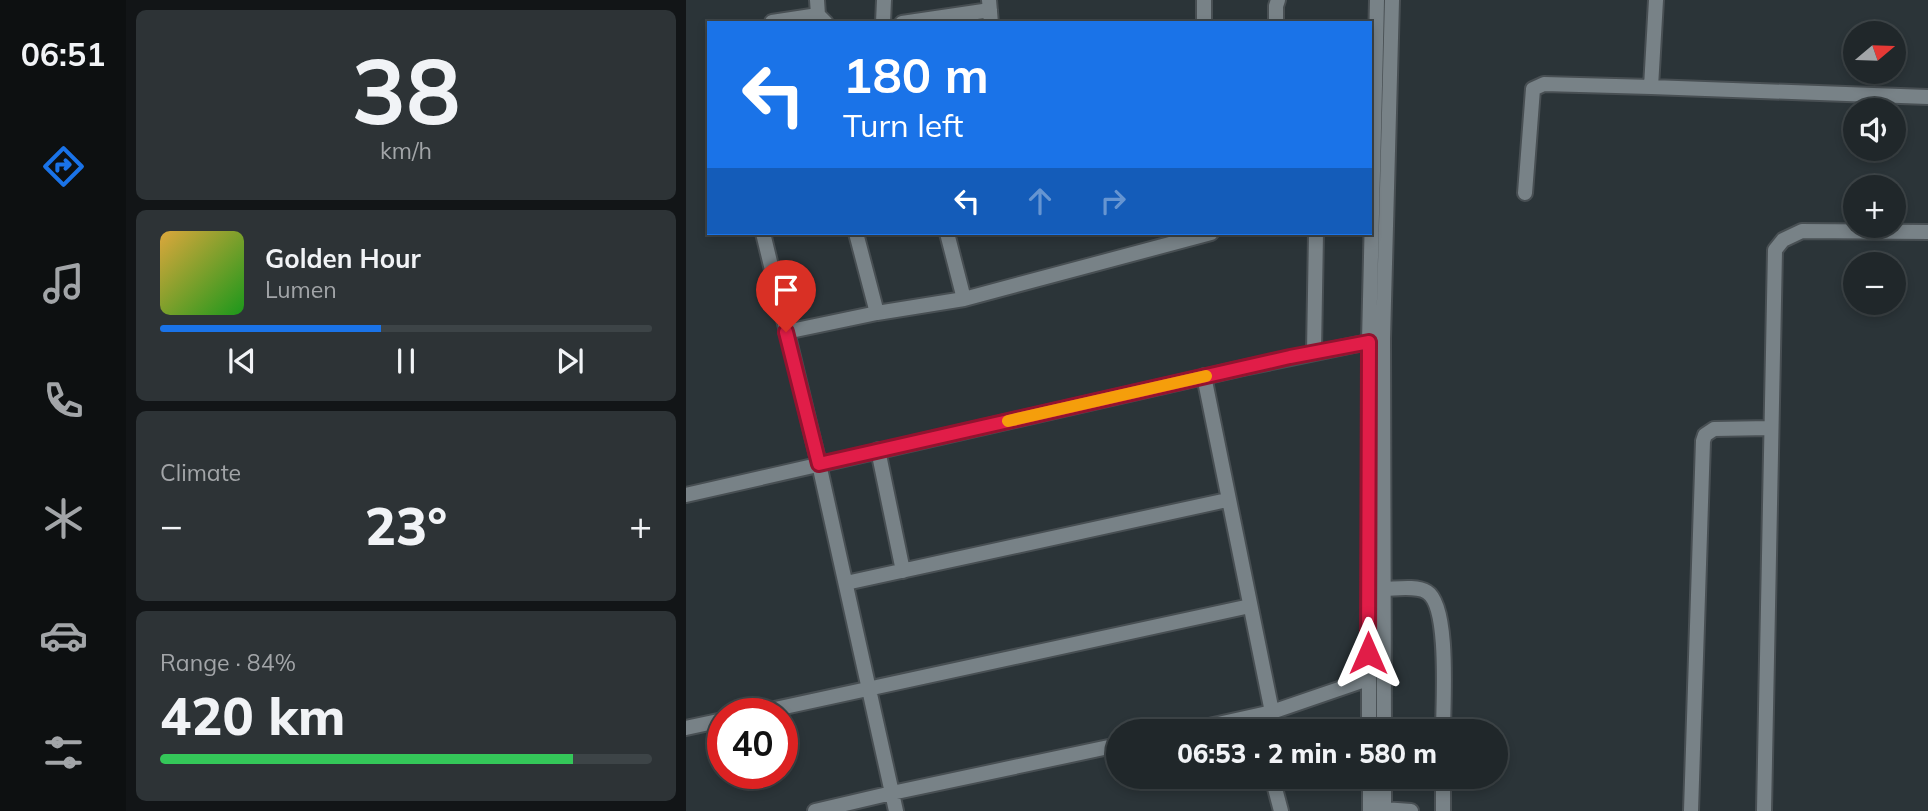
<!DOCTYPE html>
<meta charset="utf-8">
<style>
:root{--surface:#20272a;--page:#2d3336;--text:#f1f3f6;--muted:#a2a5a8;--line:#3d4447;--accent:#1a73e8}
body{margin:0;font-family:Mulish,sans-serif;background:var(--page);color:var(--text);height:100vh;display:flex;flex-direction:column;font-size:26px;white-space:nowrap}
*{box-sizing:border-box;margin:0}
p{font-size:23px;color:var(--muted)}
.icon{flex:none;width:38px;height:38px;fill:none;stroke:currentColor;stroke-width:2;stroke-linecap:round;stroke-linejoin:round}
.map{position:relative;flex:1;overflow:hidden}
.drawer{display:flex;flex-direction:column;gap:10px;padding:10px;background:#121517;width:560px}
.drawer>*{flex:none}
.top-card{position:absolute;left:21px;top:21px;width:665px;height:214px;border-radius:0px;box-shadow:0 4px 10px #0003,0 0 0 2px var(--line);background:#1a73e8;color:#fff;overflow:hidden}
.needle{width:46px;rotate:71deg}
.buttons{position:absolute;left:1157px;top:21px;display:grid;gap:14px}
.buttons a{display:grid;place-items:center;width:63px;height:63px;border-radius:50%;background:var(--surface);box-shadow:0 4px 10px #0003,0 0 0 2px var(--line);font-size:35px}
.speed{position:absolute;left:21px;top:698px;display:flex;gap:14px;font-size:35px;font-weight:700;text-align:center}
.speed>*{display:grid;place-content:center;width:91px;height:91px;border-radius:50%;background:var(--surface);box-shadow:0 4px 10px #0003,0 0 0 2px var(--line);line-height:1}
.speed .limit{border:10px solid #d22;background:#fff;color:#111}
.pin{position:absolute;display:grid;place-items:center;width:60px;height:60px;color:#fff;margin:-72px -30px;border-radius:50% 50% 50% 0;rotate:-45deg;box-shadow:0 0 7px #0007}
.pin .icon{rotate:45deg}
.me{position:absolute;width:77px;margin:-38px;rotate:0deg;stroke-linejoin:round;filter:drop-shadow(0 0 5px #0008)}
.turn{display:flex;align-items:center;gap:24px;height:147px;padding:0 21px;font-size:32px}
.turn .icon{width:91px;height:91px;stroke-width:2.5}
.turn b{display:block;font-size:49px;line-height:60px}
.lanes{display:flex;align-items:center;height:66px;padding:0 21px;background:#0003;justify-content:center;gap:35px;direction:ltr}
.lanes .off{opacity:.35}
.big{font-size:52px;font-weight:800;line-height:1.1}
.drawer .widget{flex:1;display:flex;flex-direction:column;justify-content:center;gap:10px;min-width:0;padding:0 24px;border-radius:10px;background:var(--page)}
.drawer .dial{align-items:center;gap:0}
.dial b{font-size:91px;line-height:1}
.song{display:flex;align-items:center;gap:21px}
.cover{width:84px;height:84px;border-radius:10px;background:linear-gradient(135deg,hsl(40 70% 55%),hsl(120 70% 35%))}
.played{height:7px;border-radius:4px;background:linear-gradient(90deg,var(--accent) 45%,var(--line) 45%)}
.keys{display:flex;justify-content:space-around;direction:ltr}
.heat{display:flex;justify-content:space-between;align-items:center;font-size:38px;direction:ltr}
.charge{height:10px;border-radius:5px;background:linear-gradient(90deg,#34c759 84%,var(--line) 0)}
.trip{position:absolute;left:420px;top:719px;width:402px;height:70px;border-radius:35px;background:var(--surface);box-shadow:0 4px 10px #0003,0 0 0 2px var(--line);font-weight:800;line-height:70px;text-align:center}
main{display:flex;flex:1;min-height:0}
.menu{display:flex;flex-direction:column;width:126px;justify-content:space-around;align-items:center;background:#0d1011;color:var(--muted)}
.menu .icon{width:49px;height:49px}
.menu .on{color:var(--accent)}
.menu b{font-size:32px;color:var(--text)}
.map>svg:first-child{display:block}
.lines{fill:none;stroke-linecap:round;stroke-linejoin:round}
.minor-casing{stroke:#484f53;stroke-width:18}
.minor{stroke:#788287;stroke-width:14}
.route-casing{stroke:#92132f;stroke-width:18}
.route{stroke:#e11d48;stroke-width:12}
.slow{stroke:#f59e0b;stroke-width:12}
</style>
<main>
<nav class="menu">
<b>06:51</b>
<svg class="icon on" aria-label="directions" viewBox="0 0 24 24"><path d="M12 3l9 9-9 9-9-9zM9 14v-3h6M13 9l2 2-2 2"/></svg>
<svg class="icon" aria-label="music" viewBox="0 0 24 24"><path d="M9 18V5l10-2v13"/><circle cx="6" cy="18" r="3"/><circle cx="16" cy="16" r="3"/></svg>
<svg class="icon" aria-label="phone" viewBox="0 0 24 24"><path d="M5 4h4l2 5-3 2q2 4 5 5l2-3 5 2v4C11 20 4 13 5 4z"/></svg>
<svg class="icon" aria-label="climate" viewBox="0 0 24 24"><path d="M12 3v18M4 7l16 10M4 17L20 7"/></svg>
<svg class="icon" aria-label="car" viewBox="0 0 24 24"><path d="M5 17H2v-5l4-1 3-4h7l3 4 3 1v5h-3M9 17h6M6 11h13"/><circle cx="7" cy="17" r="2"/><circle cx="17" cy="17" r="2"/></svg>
<svg class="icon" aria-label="filters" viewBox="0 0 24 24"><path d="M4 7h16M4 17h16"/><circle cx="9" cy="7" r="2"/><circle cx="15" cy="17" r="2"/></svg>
</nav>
<section class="drawer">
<div class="widget dial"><b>38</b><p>km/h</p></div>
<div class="widget">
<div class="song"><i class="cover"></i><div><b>Golden Hour</b><p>Lumen</p></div></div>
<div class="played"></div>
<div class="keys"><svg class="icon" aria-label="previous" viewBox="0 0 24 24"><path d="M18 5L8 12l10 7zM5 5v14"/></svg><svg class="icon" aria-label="pause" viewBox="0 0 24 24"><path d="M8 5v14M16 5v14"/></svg><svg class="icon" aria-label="next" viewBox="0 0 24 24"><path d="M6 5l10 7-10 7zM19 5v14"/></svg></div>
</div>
<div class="widget"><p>Climate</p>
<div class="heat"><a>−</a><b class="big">23°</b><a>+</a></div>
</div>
<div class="widget"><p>Range · 84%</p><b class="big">420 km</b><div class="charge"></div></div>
</section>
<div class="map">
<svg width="1242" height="811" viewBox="0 0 1242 811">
<rect width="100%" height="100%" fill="#2b3438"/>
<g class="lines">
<!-- minor casing -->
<g class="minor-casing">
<path id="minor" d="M131 0 132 15 140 23
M303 0 305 23
M518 0V23
M970 0 965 87 1242 97
M86 22 132 15
M197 23 198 0
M216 23 304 10
M590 23V6L592 0
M839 193 847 89 858 84 965 87
M77 233 133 464 206 793 432 745
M261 233 278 299
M191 313 278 299 525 233
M100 332 191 313 170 233
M628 352 630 233
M192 450 217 571
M0 495 557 368 692 340
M160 583 541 500
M697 589C709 589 730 585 741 592 764 606 757 704 757 732
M586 712 682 679
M66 714 564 606
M570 716 574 732
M0 728 37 720
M496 732 586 712 518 376
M683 732V342L691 0
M698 732 697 339 706 0
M586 777 595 811
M684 777V811
M698 777V811
M684 808 725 811
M129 811 206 793 210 811
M757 811V777
M1005 811 1017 441 1019 435 1028 429 1084 428
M1078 811 1089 250 1097 240 1116 231 1242 232"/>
</g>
<!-- minor -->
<use href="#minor" class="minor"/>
</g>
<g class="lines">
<!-- route casing -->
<g class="route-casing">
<path id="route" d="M100 332 133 464 604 357 683 342 682 653"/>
</g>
<!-- route -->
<use href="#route" class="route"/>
<!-- slow -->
<path class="slow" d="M322 421 520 376"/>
</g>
</svg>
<div class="buttons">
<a><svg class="needle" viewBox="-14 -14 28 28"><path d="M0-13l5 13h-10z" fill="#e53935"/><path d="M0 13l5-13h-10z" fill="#a2a5a8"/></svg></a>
<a><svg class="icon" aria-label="sound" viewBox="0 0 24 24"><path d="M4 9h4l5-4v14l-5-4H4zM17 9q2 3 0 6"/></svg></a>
<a>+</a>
<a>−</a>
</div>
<div class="speed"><div class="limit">40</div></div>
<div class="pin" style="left:100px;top:332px;background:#d93025"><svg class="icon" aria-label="arrive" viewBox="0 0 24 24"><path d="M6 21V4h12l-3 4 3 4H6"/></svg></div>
<svg class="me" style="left:682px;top:653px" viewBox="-20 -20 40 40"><path d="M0-17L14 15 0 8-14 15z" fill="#e11d48" stroke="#fff" stroke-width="4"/></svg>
<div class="trip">06:53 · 2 min · 580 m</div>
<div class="top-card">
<div class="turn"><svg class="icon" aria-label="left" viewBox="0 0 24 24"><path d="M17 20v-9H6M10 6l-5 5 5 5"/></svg><div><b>180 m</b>Turn left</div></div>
<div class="lanes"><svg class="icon" aria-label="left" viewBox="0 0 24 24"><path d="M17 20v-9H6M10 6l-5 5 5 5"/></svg><svg class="icon off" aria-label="ahead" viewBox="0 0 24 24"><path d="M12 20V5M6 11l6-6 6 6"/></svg><svg class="icon off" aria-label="right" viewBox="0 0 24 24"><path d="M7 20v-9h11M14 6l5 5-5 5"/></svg></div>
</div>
</div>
</main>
